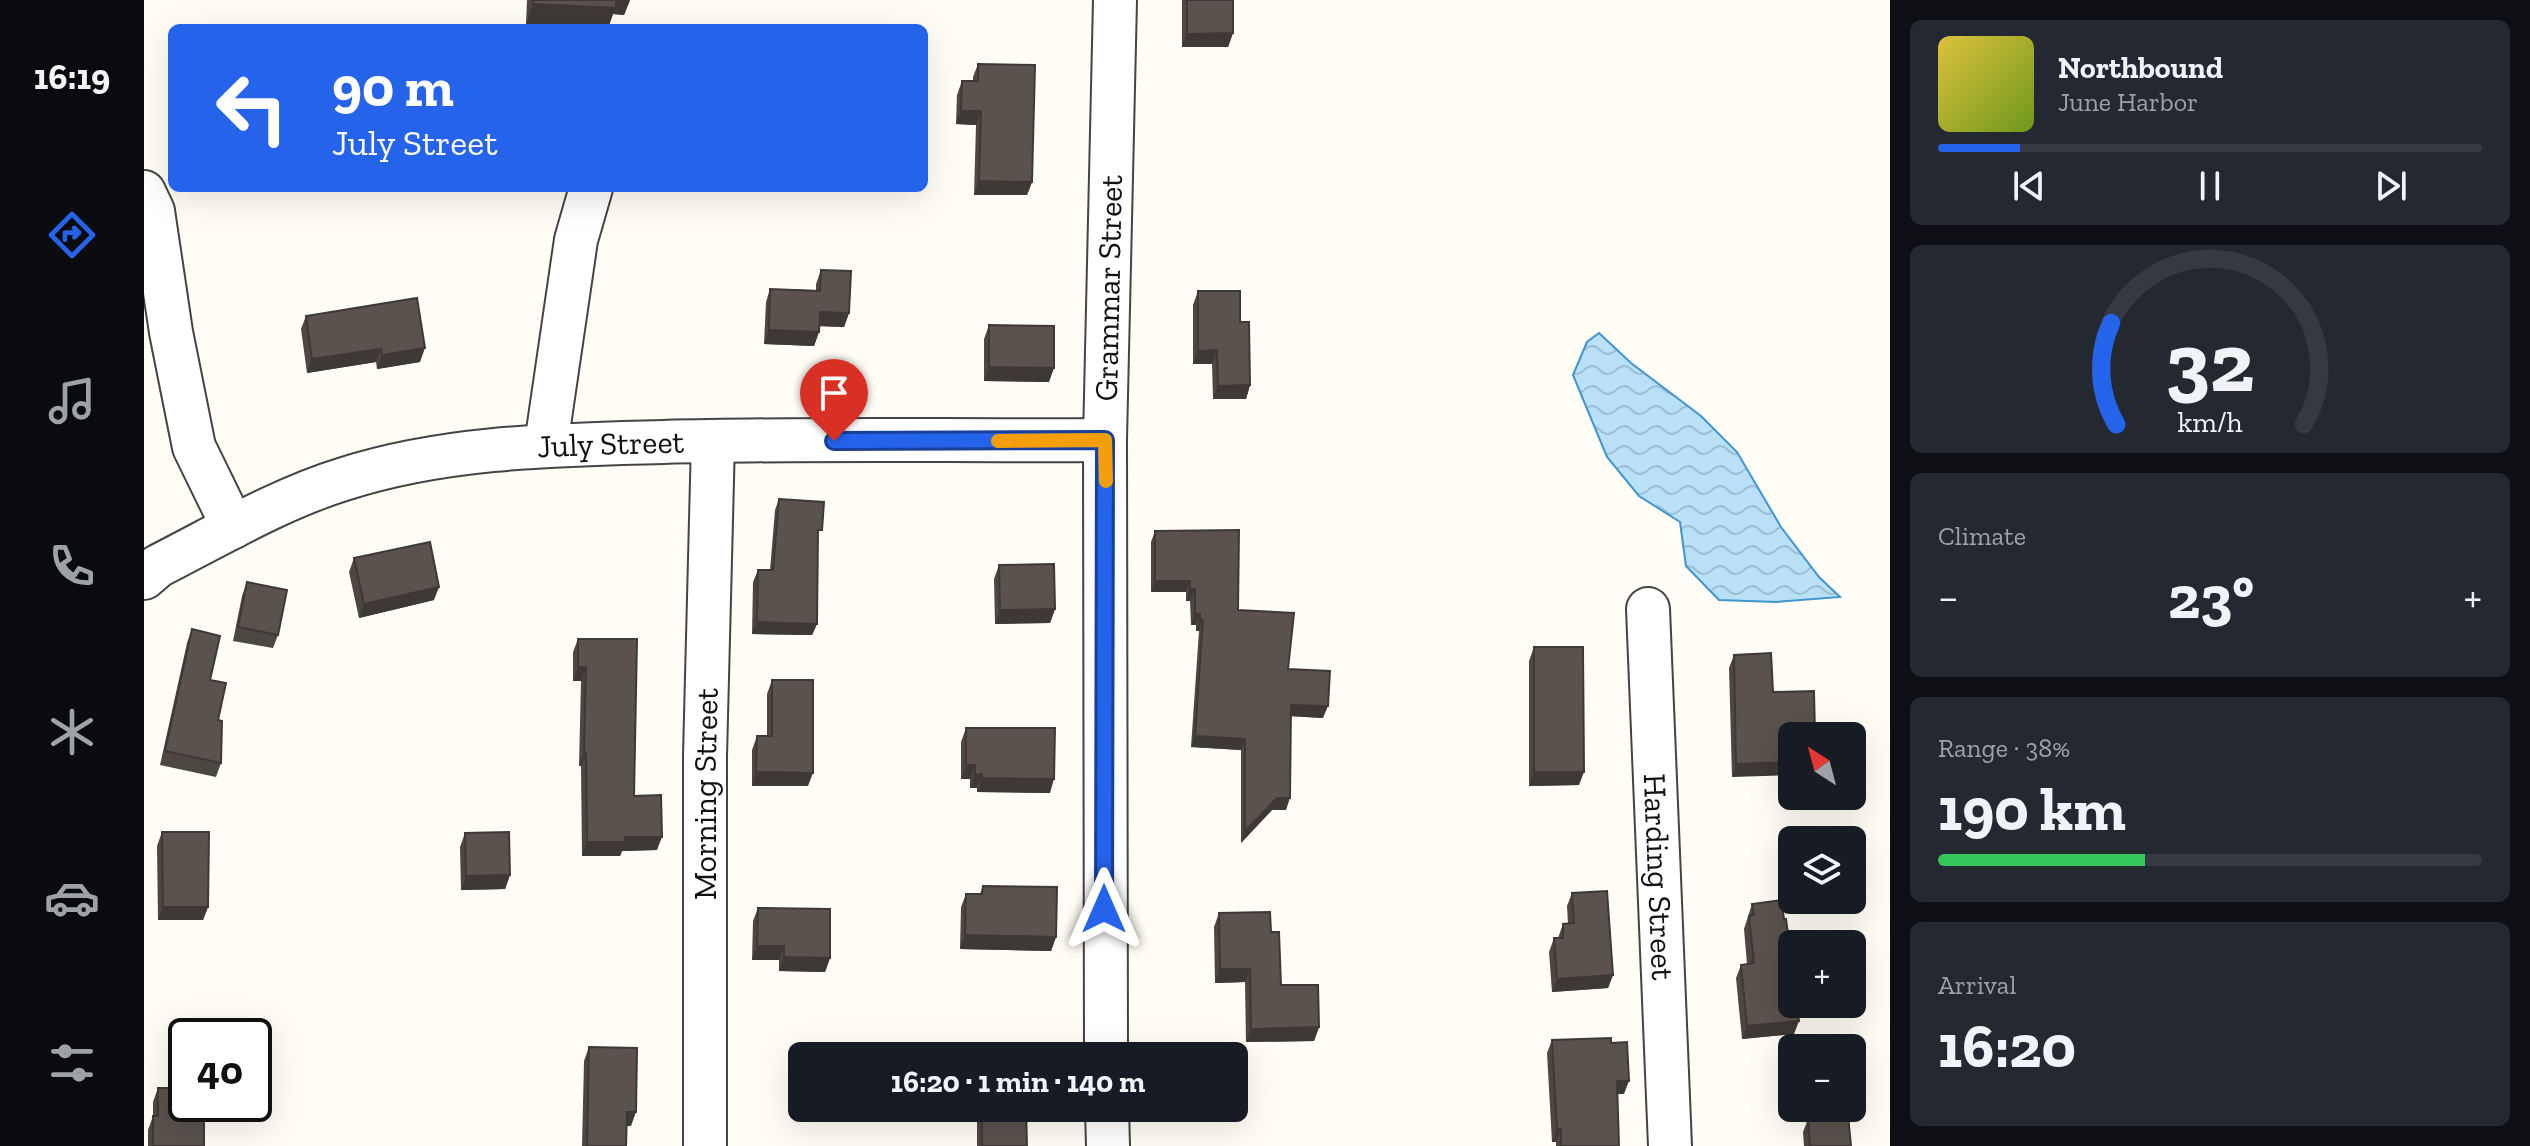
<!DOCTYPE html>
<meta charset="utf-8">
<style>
:root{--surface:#171b24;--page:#242831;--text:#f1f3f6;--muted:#9ea1a6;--line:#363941;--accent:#2563eb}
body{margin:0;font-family:"Zilla Slab",serif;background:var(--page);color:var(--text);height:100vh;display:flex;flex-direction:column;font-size:30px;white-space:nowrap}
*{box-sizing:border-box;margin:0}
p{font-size:26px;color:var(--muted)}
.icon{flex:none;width:44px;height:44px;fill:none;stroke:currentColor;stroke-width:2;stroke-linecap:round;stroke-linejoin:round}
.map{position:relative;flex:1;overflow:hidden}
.side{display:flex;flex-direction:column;gap:20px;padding:20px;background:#0d0f14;width:640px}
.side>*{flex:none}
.top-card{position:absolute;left:24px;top:24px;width:760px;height:168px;border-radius:12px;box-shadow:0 8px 32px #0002;background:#2563eb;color:#fff;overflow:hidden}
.needle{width:52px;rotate:324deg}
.controls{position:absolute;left:1634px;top:722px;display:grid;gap:16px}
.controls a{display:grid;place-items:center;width:88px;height:88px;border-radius:12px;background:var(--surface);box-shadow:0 8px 32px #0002;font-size:40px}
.speed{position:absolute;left:24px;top:1018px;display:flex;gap:16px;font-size:40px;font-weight:700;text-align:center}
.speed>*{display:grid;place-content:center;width:104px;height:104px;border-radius:50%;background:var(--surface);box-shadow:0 8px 32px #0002;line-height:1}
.speed .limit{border:4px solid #111;border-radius:12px;background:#fff;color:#111}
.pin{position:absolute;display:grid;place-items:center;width:68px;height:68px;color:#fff;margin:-82px -34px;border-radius:50% 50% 50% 0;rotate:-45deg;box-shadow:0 0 8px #0007}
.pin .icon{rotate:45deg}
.me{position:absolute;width:88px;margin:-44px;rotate:0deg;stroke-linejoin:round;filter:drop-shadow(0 0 6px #0008)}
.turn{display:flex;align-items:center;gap:28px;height:168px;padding:0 32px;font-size:36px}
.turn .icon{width:104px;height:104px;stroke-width:2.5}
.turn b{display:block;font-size:56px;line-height:68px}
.big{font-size:60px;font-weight:800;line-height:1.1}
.side .widget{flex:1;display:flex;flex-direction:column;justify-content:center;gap:12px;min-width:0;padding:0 28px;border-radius:12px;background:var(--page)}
.side .dial{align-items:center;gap:0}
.dial svg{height:208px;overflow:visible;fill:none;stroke:var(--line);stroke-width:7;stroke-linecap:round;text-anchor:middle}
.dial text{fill:var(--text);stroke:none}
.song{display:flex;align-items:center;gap:24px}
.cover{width:96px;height:96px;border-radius:12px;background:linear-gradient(135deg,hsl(50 70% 55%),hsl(80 70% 35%))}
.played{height:8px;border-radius:4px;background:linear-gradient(90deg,var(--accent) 15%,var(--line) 15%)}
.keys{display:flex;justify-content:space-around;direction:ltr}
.heat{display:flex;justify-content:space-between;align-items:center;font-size:44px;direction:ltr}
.charge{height:12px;border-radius:6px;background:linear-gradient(90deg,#34c759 38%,var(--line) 0)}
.trip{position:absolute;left:644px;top:1042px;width:460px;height:80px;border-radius:12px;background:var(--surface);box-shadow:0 8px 32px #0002;font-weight:800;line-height:80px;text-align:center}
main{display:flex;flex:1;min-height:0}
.tab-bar{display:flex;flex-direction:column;width:144px;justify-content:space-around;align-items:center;background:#090b0e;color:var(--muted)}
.tab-bar .icon{width:56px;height:56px}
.tab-bar .on{color:var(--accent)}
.tab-bar b{font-size:36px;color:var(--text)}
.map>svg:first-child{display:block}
.water{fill:url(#water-waves);stroke:#3f96cf;stroke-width:2}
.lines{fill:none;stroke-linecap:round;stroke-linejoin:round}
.minor-casing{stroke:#444;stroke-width:46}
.minor{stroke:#fff;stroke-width:42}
.wall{fill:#4d4742}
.shaded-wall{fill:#3f3936}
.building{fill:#5a524d;stroke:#3f3936;stroke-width:2}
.route-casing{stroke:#184099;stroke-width:20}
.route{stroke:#2563eb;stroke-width:14}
.slow{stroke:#f59e0b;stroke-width:14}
.labels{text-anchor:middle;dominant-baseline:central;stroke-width:8;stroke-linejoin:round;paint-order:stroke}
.street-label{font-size:32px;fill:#111;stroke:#fff}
</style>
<main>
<nav class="tab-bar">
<b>16:19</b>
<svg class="icon on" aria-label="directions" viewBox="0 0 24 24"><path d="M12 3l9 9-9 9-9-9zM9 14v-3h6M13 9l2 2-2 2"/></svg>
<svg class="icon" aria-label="music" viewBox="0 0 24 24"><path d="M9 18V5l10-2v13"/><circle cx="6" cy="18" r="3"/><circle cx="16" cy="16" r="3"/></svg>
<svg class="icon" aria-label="phone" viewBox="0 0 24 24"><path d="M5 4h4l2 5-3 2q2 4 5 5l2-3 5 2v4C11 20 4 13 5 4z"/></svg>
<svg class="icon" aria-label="climate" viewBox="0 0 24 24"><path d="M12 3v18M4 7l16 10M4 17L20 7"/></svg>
<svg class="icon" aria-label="car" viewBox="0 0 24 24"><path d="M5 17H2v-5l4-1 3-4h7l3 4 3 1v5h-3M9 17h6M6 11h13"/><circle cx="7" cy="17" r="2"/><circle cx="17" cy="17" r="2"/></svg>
<svg class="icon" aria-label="filters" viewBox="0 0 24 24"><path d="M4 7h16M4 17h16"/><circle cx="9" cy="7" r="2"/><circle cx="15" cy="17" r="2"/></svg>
</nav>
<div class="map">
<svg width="1746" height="1146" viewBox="0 0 1746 1146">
<defs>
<pattern id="water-waves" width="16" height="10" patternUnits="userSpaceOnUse" patternTransform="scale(2)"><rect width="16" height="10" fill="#b9e0f7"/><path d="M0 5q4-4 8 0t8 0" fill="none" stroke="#9ebfd3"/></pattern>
</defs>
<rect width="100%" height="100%" fill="#fffdf5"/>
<!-- water -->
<path class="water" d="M1455 333 1487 363 1557 416 1593 452 1637 527 1675 577 1696 597 1632 602 1575 600 1542 566 1536 522 1495 496 1463 457 1429 375 1443 342Z"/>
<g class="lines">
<!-- minor casing -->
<g class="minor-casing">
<g id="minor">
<path d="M0 192 9 211 27 332 50 447 89 527"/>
<path d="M402 445 432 240 447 188"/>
<path id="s1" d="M0 578 14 566C75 535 135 499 200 479 303 446 412 445 519 442 666 438 814 441 961 440"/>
<path id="s2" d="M1504 609 1526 1146"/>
<path id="s3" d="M962 1056 961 440 971 0"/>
<path d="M963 1108 964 1146"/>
<path id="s4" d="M561 1146V756L569 441"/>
</g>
</g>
<!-- minor -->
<use href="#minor" class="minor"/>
</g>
<!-- wall -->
<path class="wall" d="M383 0H486L480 15 469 14 464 28 382 24Z
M1038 0H1089V33L1084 47H1038Z
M834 64 888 182 883 195H830L832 125 812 124 813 95 818 81H829V77Z
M677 270 705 313 700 327 675 326V332L670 346 620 344 622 302 626 289 672 290V284Z
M1054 291 1096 322 1106 385 1102 399H1069L1068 364H1049V305Z
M162 316 276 362 233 369 232 362 163 373 157 329Z
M845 325 905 382 840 381V339Z
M635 499 673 624 668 635 608 634 609 582 614 570H626L631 510Z
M1011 531 1094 610 1144 669 1179 718 1147 716 1142 810H1128L1097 843V750L1047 747 1055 631H1052V625H1047L1046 601H1042V592H1007V542Z
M210 558 290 600 215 618 205 572Z
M855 565 911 609 906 623 851 624 850 579Z
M103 582 134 635 129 648 89 641 98 596Z
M48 629 66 680 74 720 77 763 72 777 16 765 43 643Z
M434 639 490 796 513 850 478 851 476 856H438L437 766H435L437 681H429V652Z
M1390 647 1435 785 1385 786V661Z
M1590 655 1629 692 1588 777 1585 668Z
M628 680 664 786H608V750L613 736H623V694Z
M822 728 906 793 833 792V788H826V779H817V742Z
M18 832 64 907 59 920H14L13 846Z
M321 833 366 875 361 889 317 890 316 847Z
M839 886 912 937 907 951 816 949 817 907 822 894H836Z
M1428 893 1469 975 1464 988 1408 992 1405 952 1410 938H1414L1419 924H1424L1423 906Z
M1608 904 1650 1034 1598 1039 1592 978 1597 965 1603 964 1600 929Z
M614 908 686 958 681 972 635 971V960H608L609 921Z
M1075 913 1127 932 1137 985 1175 1027 1170 1041 1102 1042 1101 982 1071 983 1070 927Z
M1408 1040 1467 1043 1480 1094H1473L1475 1146H1412V1142H1408L1403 1053Z
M445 1047 487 1126H482V1146H438L440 1061Z
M14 1088 60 1146H4V1130L9 1116V1102Z
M833 1108H882L883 1146H833Z
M1664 1119 1707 1146H1660L1659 1132Z"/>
<!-- shaded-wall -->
<path class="shaded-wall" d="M470 0H486L480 15 469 14 464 28 382 24 389 4Z
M1089 33 1084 47H1038L1043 34Z
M817 111H837L832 125 812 124Z
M835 181 888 182 883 195H830Z
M676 312 705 313 700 327 671 326Z
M625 330 675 332 670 346 620 344Z
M281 348 276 362 233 369 238 355Z
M237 349 232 362 163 373 168 359Z
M1073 350 1068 364H1049L1054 351Z
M845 367 910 368 905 382 840 381Z
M1106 385 1102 399H1069L1074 386Z
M1011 581H1046L1042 592H1007Z
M295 587 290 600 215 618 220 604Z
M1046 589H1051L1046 601H1042Z
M911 609 906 623 851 624 856 610Z
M1051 613 1056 614 1052 625H1047Z
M1056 620H1059L1055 631H1052Z
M613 622 673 624 668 635 608 634Z
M434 667H442L437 681H429Z
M1147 705 1184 706 1179 718 1143 716Z
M1051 736 1101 739 1097 750 1047 747Z
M440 752 442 753 437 766H435Z
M1648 762V775L1588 777 1592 764Z
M822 765H831L826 779H817Z
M612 772 669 773 664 786H608Z
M1390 772H1440L1435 785 1385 786Z
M838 774 833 788H826L831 775Z
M838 778 910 779 906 793 833 792Z
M1133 798H1146L1142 810H1128L1097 843 1101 831Z
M481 837H518L513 850 478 851 476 856H438L443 842Z
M366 875 361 889 317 890 322 876Z
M19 907H64L59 920H14Z
M821 935 912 937 907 951 816 949Z
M613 946H640L635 960H608Z
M640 957 686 958 681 972 635 971Z
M1076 969H1106L1101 982 1071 983Z
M1469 975 1464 988 1408 992 1413 979Z
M1655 1021 1650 1034 1598 1039 1603 1026Z
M1175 1027 1170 1041 1102 1042 1107 1029Z
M1473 1081H1485L1480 1094H1468Z
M483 1112H492L487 1126H478Z
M1413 1129H1417L1412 1142H1408Z"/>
<!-- building -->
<path class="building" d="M389 0H472V8L389 4Z
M1043 0H1089V33L1043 34Z
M834 64 891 65 888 182 835 181 837 111H817L818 81H834Z
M677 270 707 271 705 313 676 312 675 332 625 330 626 289 676 291Z
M1054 291H1096V322H1105L1106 385 1074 386 1073 350 1054 351Z
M273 298 281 348 238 355 237 349 168 359 162 316Z
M845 325 910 326V368L845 367Z
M635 499 680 502 678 530H674L673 624 613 622 614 570H629Z
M1095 530 1094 610 1150 613 1144 669 1186 671 1184 706 1147 705 1146 798H1133L1101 831V739L1051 736 1059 620H1056V614L1051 613V589H1046V581H1011V531Z
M286 542 295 587 220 604 210 558Z
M910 564 911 609 856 610 855 565Z
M103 582 143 590 134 635 94 627Z
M48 629 76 636 66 680 82 683 74 720 78 721 77 763 21 751Z
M434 639H493L490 796 517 795 518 837H481V842H443L442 753 440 752 442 667H434Z
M1390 647H1439L1440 772H1390Z
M1627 653 1629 692 1670 691 1671 736H1648V762L1592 764 1590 655Z
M628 680H669V773L612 772 613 736H628Z
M822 728H911L910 779 838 778V774L831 775V765H822Z
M18 832H65L64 907H19Z
M365 832 366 875 322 876 321 833Z
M839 886 913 887 912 937 821 935 822 894H838Z
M1463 891 1469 975 1413 979 1410 938H1419V924L1430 923 1428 893Z
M1637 900 1640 919H1642L1648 963V1004H1653L1655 1021 1603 1026 1597 965 1610 963 1605 916 1610 915 1608 904Z
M614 908 686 909V958L640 957V946H613Z
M1126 912 1127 932H1135L1137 985H1174L1175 1027 1107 1029 1106 969H1076L1075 913Z
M1467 1038V1043L1483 1042 1485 1081H1473L1475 1146H1417V1129H1413L1408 1040Z
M445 1047 493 1048 492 1112H483L482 1146H443Z
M14 1088H42V1104H60V1146H9V1116H14Z
M838 1108H882L883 1146H838Z
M1704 1115 1707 1146H1666L1664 1119Z"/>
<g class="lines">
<!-- route casing -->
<g class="route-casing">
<path id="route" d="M690 441 961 440 960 909"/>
</g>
<!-- route -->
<use href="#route" class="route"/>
<!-- slow -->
<path class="slow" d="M854 441 961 440 962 481"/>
</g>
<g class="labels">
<!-- street labels -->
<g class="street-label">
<text stroke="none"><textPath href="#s3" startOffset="768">Grammar Street</textPath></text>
<text stroke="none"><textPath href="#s1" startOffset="494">July Street</textPath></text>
<text stroke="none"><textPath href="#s4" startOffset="352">Morning Street</textPath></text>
<text stroke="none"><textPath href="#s2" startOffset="268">Harding Street</textPath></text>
</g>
</g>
</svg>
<div class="controls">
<a><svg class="needle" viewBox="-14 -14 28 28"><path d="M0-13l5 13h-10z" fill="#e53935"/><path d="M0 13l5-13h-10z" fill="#9ea1a6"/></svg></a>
<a><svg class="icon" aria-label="layers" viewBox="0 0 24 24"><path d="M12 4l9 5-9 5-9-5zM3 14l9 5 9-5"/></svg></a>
<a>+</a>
<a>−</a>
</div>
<div class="speed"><div class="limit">40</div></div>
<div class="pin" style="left:690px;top:441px;background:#d93025"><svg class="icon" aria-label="arrive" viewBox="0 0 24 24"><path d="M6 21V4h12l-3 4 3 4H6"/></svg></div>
<svg class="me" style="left:960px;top:909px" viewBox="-20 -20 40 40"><path d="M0-17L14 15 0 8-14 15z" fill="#2563eb" stroke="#fff" stroke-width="4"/></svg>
<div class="trip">16:20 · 1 min · 140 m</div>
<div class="top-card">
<div class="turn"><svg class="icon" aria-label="left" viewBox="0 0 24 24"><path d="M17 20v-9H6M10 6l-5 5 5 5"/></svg><div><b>90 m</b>July Street</div></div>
</div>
</div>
<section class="side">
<div class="widget">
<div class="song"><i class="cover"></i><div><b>Northbound</b><p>June Harbor</p></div></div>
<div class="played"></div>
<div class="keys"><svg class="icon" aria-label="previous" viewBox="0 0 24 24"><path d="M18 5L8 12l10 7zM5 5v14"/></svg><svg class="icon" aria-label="pause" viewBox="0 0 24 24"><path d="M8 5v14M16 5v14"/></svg><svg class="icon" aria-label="next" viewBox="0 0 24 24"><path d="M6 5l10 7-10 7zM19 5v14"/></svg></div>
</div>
<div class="widget dial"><svg viewBox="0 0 100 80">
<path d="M14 69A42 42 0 1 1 86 69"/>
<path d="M14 69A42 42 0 0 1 12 30" stroke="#2563eb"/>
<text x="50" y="56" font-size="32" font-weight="700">32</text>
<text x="50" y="72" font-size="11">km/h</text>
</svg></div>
<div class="widget"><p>Climate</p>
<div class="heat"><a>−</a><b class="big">23°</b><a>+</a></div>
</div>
<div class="widget"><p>Range · 38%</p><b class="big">190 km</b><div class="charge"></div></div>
<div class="widget"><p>Arrival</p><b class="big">16:20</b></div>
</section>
</main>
